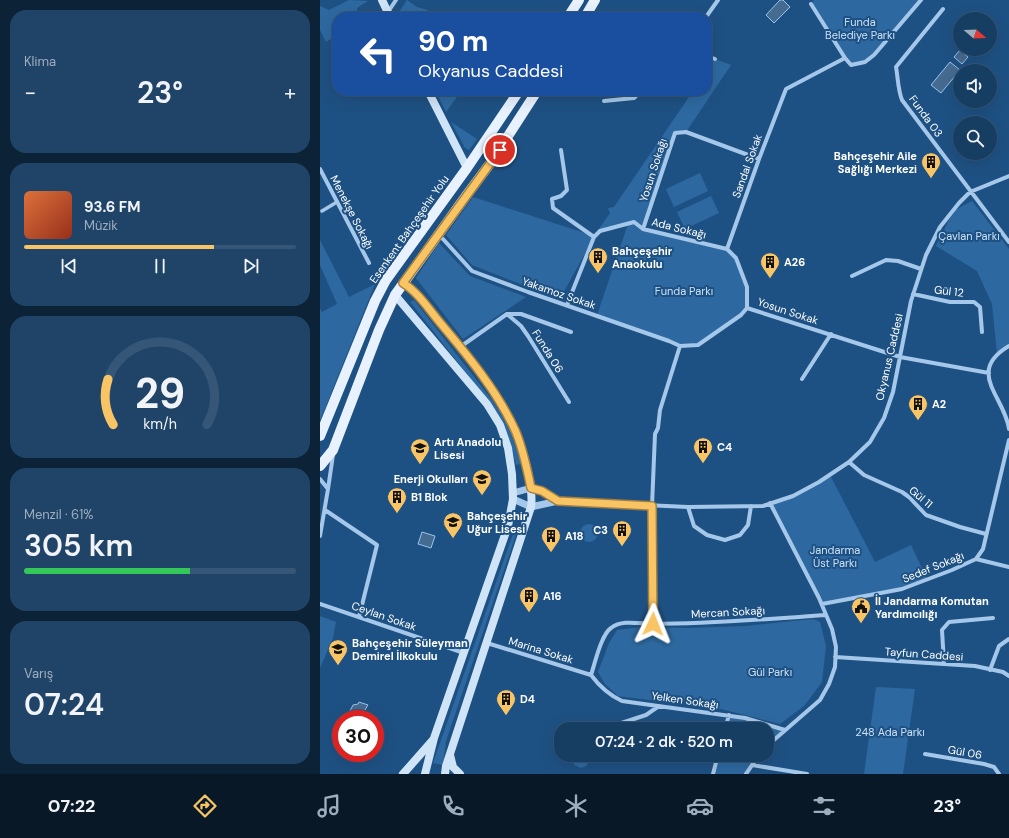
<!DOCTYPE html>
<html lang="tr">
<meta charset="utf-8">
<style>
:root{--surface:#163d62;--page:#1f4468;--text:#f1f3f6;--muted:#9eaebe;--line:#355677;--accent:#f9c464}
body{margin:0;font-family:"DM Sans",sans-serif;background:var(--page);color:var(--text);height:100vh;display:flex;flex-direction:column;font-size:15px;white-space:nowrap}
*{box-sizing:border-box;margin:0}
p{font-size:13px;color:var(--muted)}
.icon{flex:none;width:22px;height:22px;fill:none;stroke:currentColor;stroke-width:2;stroke-linecap:round;stroke-linejoin:round}
.map{position:relative;flex:1;overflow:hidden}
.details{display:flex;flex-direction:column;gap:10px;padding:10px;background:#0c2236;width:320px}
.details>*{flex:none}
.top-card{position:absolute;left:12px;top:12px;width:380px;height:84px;border-radius:16px;box-shadow:0 4px 16px #0002,0 0 0 1px var(--line);background:#1a4fa0;color:#fff;overflow:hidden}
.needle{width:26px;rotate:109deg}
.buttons{position:absolute;left:633px;top:12px;display:grid;gap:8px}
.buttons a{display:grid;place-items:center;width:44px;height:44px;border-radius:50%;background:var(--surface);box-shadow:0 4px 16px #0002,0 0 0 1px var(--line);font-size:20px}
.speed{position:absolute;left:12px;top:710px;display:flex;gap:8px;font-size:20px;font-weight:700;text-align:center}
.speed>*{display:grid;place-content:center;width:52px;height:52px;border-radius:50%;background:var(--surface);box-shadow:0 4px 16px #0002,0 0 0 1px var(--line);line-height:1}
.speed .limit{border:6px solid #d22;background:#fff;color:#111}
.pin{position:absolute;display:grid;place-items:center;width:34px;height:34px;color:#fff;margin:-17px;border:2px solid #fff;border-radius:50%;box-shadow:0 1px 4px #0007}
.me{position:absolute;width:44px;margin:-22px;rotate:2deg;stroke-linejoin:round;filter:drop-shadow(0 0 3px #0008)}
.turn{display:flex;align-items:center;gap:14px;height:84px;padding:0 20px;font-size:18px}
.turn .icon{width:52px;height:52px;stroke-width:2.5}
.turn b{display:block;font-size:28px;line-height:34px}
.big{font-size:30px;font-weight:600;line-height:1.1}
.details .card{flex:1;display:flex;flex-direction:column;justify-content:center;gap:6px;min-width:0;padding:0 14px;border-radius:16px;background:var(--page)}
.details .dial{align-items:center;gap:0}
.dial svg{height:104px;overflow:visible;fill:none;stroke:var(--line);stroke-width:7;stroke-linecap:round;text-anchor:middle}
.dial text{fill:var(--text);stroke:none}
.song{display:flex;align-items:center;gap:12px}
.cover{width:48px;height:48px;border-radius:6px;background:linear-gradient(135deg,hsl(20 70% 55%),hsl(10 70% 35%))}
.played{height:4px;border-radius:2px;background:linear-gradient(90deg,var(--accent) 70%,var(--line) 70%)}
.keys{display:flex;justify-content:space-around;direction:ltr}
.heat{display:flex;justify-content:space-between;align-items:center;font-size:22px;direction:ltr}
.charge{height:6px;border-radius:3px;background:linear-gradient(90deg,#34c759 61%,var(--line) 0)}
.trip{position:absolute;left:234px;top:722px;width:220px;height:40px;border-radius:16px;background:var(--surface);box-shadow:0 4px 16px #0002,0 0 0 1px var(--line);font-weight:600;line-height:40px;text-align:center}
.tabs{display:flex;height:64px;justify-content:space-around;align-items:center;background:#091827;color:var(--muted)}
.tabs .icon{width:28px;height:28px}
.tabs .active{color:var(--accent)}
.tabs b{font-size:18px;color:var(--text)}
main{display:flex;flex:1;min-height:0}
.map>svg:first-child{display:block}
.green{fill:#2d69a0}
.water{fill:#466b90;stroke:#98c4eb}
.lines{fill:none;stroke-linecap:round;stroke-linejoin:round}
.pedestrian{stroke:#a5c8ea;stroke-width:3.5}
.minor{stroke:#a5c8ea;stroke-width:4}
.tertiary{stroke:#a5c8ea;stroke-width:7}
.secondary{stroke:#d0e4f7;stroke-width:8}
.primary{stroke:#e8f2fe;stroke-width:10}
.route-casing{stroke:#a27f41;stroke-width:10}
.route{stroke:#f9c464;stroke-width:7}
.labels{text-anchor:middle;dominant-baseline:central;stroke-width:4;stroke-linejoin:round;paint-order:stroke}
.park-label{font-size:11px;fill:#c9e1f7;stroke:#1e5183}
.street-label{font-size:11px;fill:#fff;stroke:#1e5183}
.poi-label{font-size:11px;font-weight:bold;fill:#fff;stroke:#1e5183;text-anchor:start}
</style>
<main>
<section class="details">
<div class="card"><p>Klima</p>
<div class="heat"><a>−</a><b class="big">23°</b><a>+</a></div>
</div>
<div class="card">
<div class="song"><i class="cover"></i><div><b>93.6 FM</b><p>Müzik</p></div></div>
<div class="played"></div>
<div class="keys"><svg class="icon" aria-label="previous" viewBox="0 0 24 24"><path d="M18 5L8 12l10 7zM5 5v14"/></svg><svg class="icon" aria-label="pause" viewBox="0 0 24 24"><path d="M8 5v14M16 5v14"/></svg><svg class="icon" aria-label="next" viewBox="0 0 24 24"><path d="M6 5l10 7-10 7zM19 5v14"/></svg></div>
</div>
<div class="card dial"><svg viewBox="0 0 100 80">
<path d="M14 69A42 42 0 1 1 86 69"/>
<path d="M14 69A42 42 0 0 1 10 34" stroke="#f9c464"/>
<text x="50" y="56" font-size="32" font-weight="700">29</text>
<text x="50" y="72" font-size="11">km/h</text>
</svg></div>
<div class="card"><p>Menzil · 61%</p><b class="big">305 km</b><div class="charge"></div></div>
<div class="card"><p>Varış</p><b class="big">07:24</b></div>
</section>
<div class="map">
<svg width="689" height="774" viewBox="0 0 689 774">
<rect width="100%" height="100%" fill="#1e5183"/>
<!-- green -->
<path class="green" d="M29 0 48 1 37 8 38 17H17V35L6 42 0 30V6L9 10Z
M87 0 97 7 108 10 102 17H95L93 13 87 14 79 12Z
M494 0H601L554 55 545 62 531 65 491 4Z
M395 59 411 65 366 132 355 133 324 228 407 249 416 258 427 287V308L421 315 378 345 366 346 277 315 308 224 280 231 274 237 241 297 213 289 152 265 126 235 153 197 274 236 290 213 288 208 294 207 373 91H387V71Z
M127 91H137L140 93 126 112 118 96Z
M131 122 157 139 149 150 145 148Z
M380 173 388 191 354 207 346 189Z
M391 196 399 213 365 229 357 212Z
M652 201 689 249V346L677 354 672 304 657 271 616 246 629 220 637 209Z
M0 240 29 297 55 284 0 421V309L2 312 17 304 0 265Z
M119 243 150 276 206 297 143 339 96 278Z
M94 300 173 401C186 421 195 441 201 464L196 465C190 440 185 424 170 403L90 302Z
M510 475 555 562 591 545 607 579 582 589 502 604 450 503 473 496Z
M260 533a9 9 0 1 1 18 0a9 9 0 1 1-18 0Z
M194 531 197 532 126 741 123 765 113 763Z
M0 616 16 622 13 638 0 668Z
M493 619 500 622 506 646 502 682 484 706 460 724 401 709 298 696 285 684 278 672 289 643 297 630 322 627 367 628 426 626Z
M556 687 595 689 583 774H544Z
M409 715 465 730 447 746V729H405Z
M255 755H267L269 762 266 766 261 768 254 765 253 760Z
M398 755H439L426 774H393Z"/>
<!-- water -->
<path class="water" d="M460 0H463L470 7 454 23 446 15Z
M640 50 648 57 642 64 634 57Z
M630 62 640 70 621 93 611 85Z
M102 532 115 536 111 548 98 544Z
M39 702 48 705 43 713 37 719H28L29 717 27 713 30 711 33 705 38 704Z"/>
<g class="lines">
<!-- pedestrian -->
<path class="pedestrian" d="M2 211 17 202"/>
<!-- minor -->
<path class="minor" d="M491 4 525 58 531 65 545 62 554 55 601 0
M623 9 576 67C578 78 578 90 582 100L689 242
M68 12 76 0
M386 17 398 0
M387 56 395 59
M284 101 314 98 321 91
M241 150 247 190 241 196 232 199 233 208 274 237
M0 169 49 263
M323 229 355 133 366 132 439 159
M123 239 152 271 208 292 349 341 360 346 378 345 421 315 427 308
M407 249 439 159 466 89 525 58
M532 276 566 260 578 261 601 269
M593 294 630 302H654L660 307 662 332
M247 305 274 237 280 231 314 222 323 229 407 249 416 258 427 287V308
M427 308 580 357 669 373
M187 314 201 326 208 336 249 402
M689 346C645 372 685 397 689 429
M140 347 187 314H201L251 332
M482 379 511 334
M529 462 544 475 582 492 589 497 606 515 640 527 666 534
M0 479 8 489 0 536
M8 489 13 455
M238 501 368 507 443 506 473 496 499 482 529 462 550 442 564 418 573 392 591 301 606 255 620 227 639 203 650 192 689 176
M368 507 374 526 387 535 405 540 420 535 428 525 431 506
M5 510 57 545 39 617
M656 559 689 567
M0 604 144 653
M502 604 582 589 632 570 656 559 663 549 689 440
M333 624 332 506 335 434 338 428 340 410 360 346
M167 643 271 675
M515 657 655 666 683 672 689 676
M624 664 622 630 629 622 673 618
M670 670 679 646 689 639
M271 675C275 663 281 635 291 628 302 619 320 624 333 624 391 624 449 619 506 615
M271 675C280 687 289 695 302 701L425 718 465 730
M283 729 326 715 339 706
M405 729 409 715
M447 746 500 700 509 684 515 667 516 647 512 629 499 598 450 503
M605 754 664 764 674 767 679 774
M432 765 487 774
M393 774 398 755
M426 774 439 755"/>
<!-- tertiary -->
<path class="tertiary" d="M193 493 211 488 222 491 238 501
M193 499 211 507 238 501"/>
<!-- secondary -->
<path class="secondary" d="M62 0 70 17
M108 91 147 168
M83 283C98 293 109 309 120 323 158 368 195 413 208 471 210 484 213 495 211 507L126 766 125 774
M75 295 167 404 180 425 188 448 192 474 193 499 188 526 114 738 105 774
M130 755 133 767 140 774
M83 774 113 740"/>
<!-- primary -->
<path class="primary" d="M248 17 259 0
M265 17 275 0
M0 436 55 301 66 280 147 168 199 91
M0 466 13 450 59 330 75 295 146 196 172 161 217 91"/>
</g>
<g class="lines">
<!-- route casing -->
<g class="route-casing">
<path id="route" d="M180 150 83 283C99 293 110 311 122 325 149 357 177 391 195 430 203 448 207 469 211 488L222 491 238 501 332 506 333 624"/>
</g>
<!-- route -->
<use href="#route" class="route"/>
</g>
<!-- icons -->
<defs>
<g id="building-pin" transform="scale(1)"><path d="M0 17L-7.5 6A9.5 9.5 0 1 1 7.5 6Z" fill="#f9c464" stroke="#1e5183"/><path d="M-4-6H4V6H1V3H-1V6H-4ZM-2.5-4.3h1.7v1.8h-1.7ZM.8-4.3h1.7v1.8H.8ZM-2.5-1h1.7V.8h-1.7ZM.8-1h1.7V.8H.8Z" fill="#111"/></g>
<g id="school-pin" transform="scale(1)"><path d="M0 17L-7.5 6A9.5 9.5 0 1 1 7.5 6Z" fill="#f9c464" stroke="#1e5183"/><path d="M0-5L7-2L0 1L-7-2ZM-4 1L0 2.5L4 1V4Q0 6-4 4Z" fill="#111"/></g>
<g id="civic-pin" transform="scale(1)"><path d="M0 17L-7.5 6A9.5 9.5 0 1 1 7.5 6Z" fill="#f9c464" stroke="#1e5183"/><path d="M-.6-6.5H3V-4.5H.6V-3L4-1V1h2V6H-6V1h2V-1L-.6-3ZM-1.2 2.5V6h2.4V2.5Z" fill="#111"/></g>
</defs>
<g fill-rule="evenodd">
<use href="#building-pin" x="611" y="162"/>
<use href="#building-pin" x="278" y="257"/>
<use href="#building-pin" x="450" y="262"/>
<use href="#building-pin" x="598" y="404"/>
<use href="#building-pin" x="383" y="447"/>
<use href="#school-pin" x="100" y="448"/>
<use href="#school-pin" x="162" y="479"/>
<use href="#building-pin" x="77" y="497"/>
<use href="#school-pin" x="133" y="522"/>
<use href="#building-pin" x="302" y="530"/>
<use href="#building-pin" x="231" y="536"/>
<use href="#building-pin" x="209" y="596"/>
<use href="#civic-pin" x="541" y="607"/>
<use href="#school-pin" x="18" y="649"/>
<use href="#building-pin" x="186" y="699"/>
</g>
<g class="labels">
<!-- park labels -->
<g class="park-label">
<text x="540" y="22">Funda<tspan x="540" dy="13">Belediye Parkı</tspan></text>
<text x="649" y="236">Çavlan Parkı</text>
<text x="364" y="291">Funda Parkı</text>
<text x="515" y="550">Jandarma<tspan x="515" dy="13">Üst Parkı</tspan></text>
<text x="450" y="672">Gül Parkı</text>
<text x="570" y="732">248 Ada Parkı</text>
</g>
<!-- street labels -->
<g class="street-label">
<text transform="translate(606 116) rotate(54)">Funda 03</text>
<text transform="translate(427 166) rotate(-70)">Sandal Sokak</text>
<text transform="translate(333 170) rotate(-72)">Yosun Sokağı</text>
<text transform="translate(32 212) rotate(63)">Menekşe Sokağı</text>
<text transform="translate(359 228) rotate(14)">Ada Sokağı</text>
<text transform="translate(89 229) rotate(-55)">Esenkent Bahçeşehir Yolu</text>
<text transform="translate(629 291) rotate(7)">Gül 12</text>
<text transform="translate(239 293) rotate(19)">Yakamoz Sokak</text>
<text transform="translate(468 311) rotate(18)">Yosun Sokak</text>
<text transform="translate(228 351) rotate(58)">Funda 06</text>
<text transform="translate(569 357) rotate(-77)">Okyanus Caddesi</text>
<text transform="translate(601 497) rotate(40)">Gül 11</text>
<text transform="translate(613 567) rotate(-22)">Sedef Sokağı</text>
<text transform="translate(408 612) rotate(-3)">Mercan Sokağı</text>
<text transform="translate(64 616) rotate(19)">Ceylan Sokak</text>
<text transform="translate(221 650) rotate(17)">Marina Sokak</text>
<text transform="translate(604 654) rotate(4)">Tayfun Caddesi</text>
<text transform="translate(365 700) rotate(8)">Yelken Sokağı</text>
<text transform="translate(645 752) rotate(10)">Gül 06</text>
</g>
<!-- poi labels -->
<g class="poi-label">
<text x="597" y="156" text-anchor="end">Bahçeşehir Aile<tspan x="597" dy="13">Sağlığı Merkezi</tspan></text>
<text x="292" y="251">Bahçeşehir<tspan x="292" dy="13">Anaokulu</tspan></text>
<text x="464" y="262">A26</text>
<text x="612" y="404">A2</text>
<text x="114" y="442">Artı Anadolu<tspan x="114" dy="13">Lisesi</tspan></text>
<text x="397" y="447">C4</text>
<text x="148" y="479" text-anchor="end">Enerji Okulları</text>
<text x="91" y="497">B1 Blok</text>
<text x="147" y="516">Bahçeşehir<tspan x="147" dy="13">Uğur Lisesi</tspan></text>
<text x="288" y="530" text-anchor="end">C3</text>
<text x="245" y="536">A18</text>
<text x="223" y="596">A16</text>
<text x="555" y="601">İl Jandarma Komutan<tspan x="555" dy="13">Yardımcılığı</tspan></text>
<text x="32" y="643">Bahçeşehir Süleyman<tspan x="32" dy="13">Demirel İlkokulu</tspan></text>
<text x="200" y="699">D4</text>
</g>
</g>
</svg>
<div class="buttons">
<a><svg class="needle" viewBox="-14 -14 28 28"><path d="M0-13l5 13h-10z" fill="#e53935"/><path d="M0 13l5-13h-10z" fill="#9eaebe"/></svg></a>
<a><svg class="icon" aria-label="sound" viewBox="0 0 24 24"><path d="M4 9h4l5-4v14l-5-4H4zM17 9q2 3 0 6"/></svg></a>
<a><svg class="icon" aria-label="search" viewBox="0 0 24 24"><circle cx="10" cy="10" r="6"/><path d="M15 15l6 6"/></svg></a>
</div>
<div class="speed"><div class="limit">30</div></div>
<div class="pin" style="left:180px;top:150px;background:#d93025"><svg class="icon" aria-label="arrive" viewBox="0 0 24 24"><path d="M6 21V4h12l-3 4 3 4H6"/></svg></div>
<svg class="me" style="left:333px;top:624px" viewBox="-20 -20 40 40"><path d="M0-17L14 15 0 8-14 15z" fill="#f9c464" stroke="#fff" stroke-width="4"/></svg>
<div class="trip">07:24 · 2 dk · 520 m</div>
<div class="top-card">
<div class="turn"><svg class="icon" aria-label="left" viewBox="0 0 24 24"><path d="M17 20v-9H6M10 6l-5 5 5 5"/></svg><div><b>90 m</b>Okyanus Caddesi</div></div>
</div>
</div>
</main>
<nav class="tabs">
<b>07:22</b>
<svg class="icon active" aria-label="directions" viewBox="0 0 24 24"><path d="M12 3l9 9-9 9-9-9zM9 14v-3h6M13 9l2 2-2 2"/></svg>
<svg class="icon" aria-label="music" viewBox="0 0 24 24"><path d="M9 18V5l10-2v13"/><circle cx="6" cy="18" r="3"/><circle cx="16" cy="16" r="3"/></svg>
<svg class="icon" aria-label="phone" viewBox="0 0 24 24"><path d="M5 4h4l2 5-3 2q2 4 5 5l2-3 5 2v4C11 20 4 13 5 4z"/></svg>
<svg class="icon" aria-label="climate" viewBox="0 0 24 24"><path d="M12 3v18M4 7l16 10M4 17L20 7"/></svg>
<svg class="icon" aria-label="car" viewBox="0 0 24 24"><path d="M5 17H2v-5l4-1 3-4h7l3 4 3 1v5h-3M9 17h6M6 11h13"/><circle cx="7" cy="17" r="2"/><circle cx="17" cy="17" r="2"/></svg>
<svg class="icon" aria-label="filters" viewBox="0 0 24 24"><path d="M4 7h16M4 17h16"/><circle cx="9" cy="7" r="2"/><circle cx="15" cy="17" r="2"/></svg>
<b>23°</b>
</nav>
